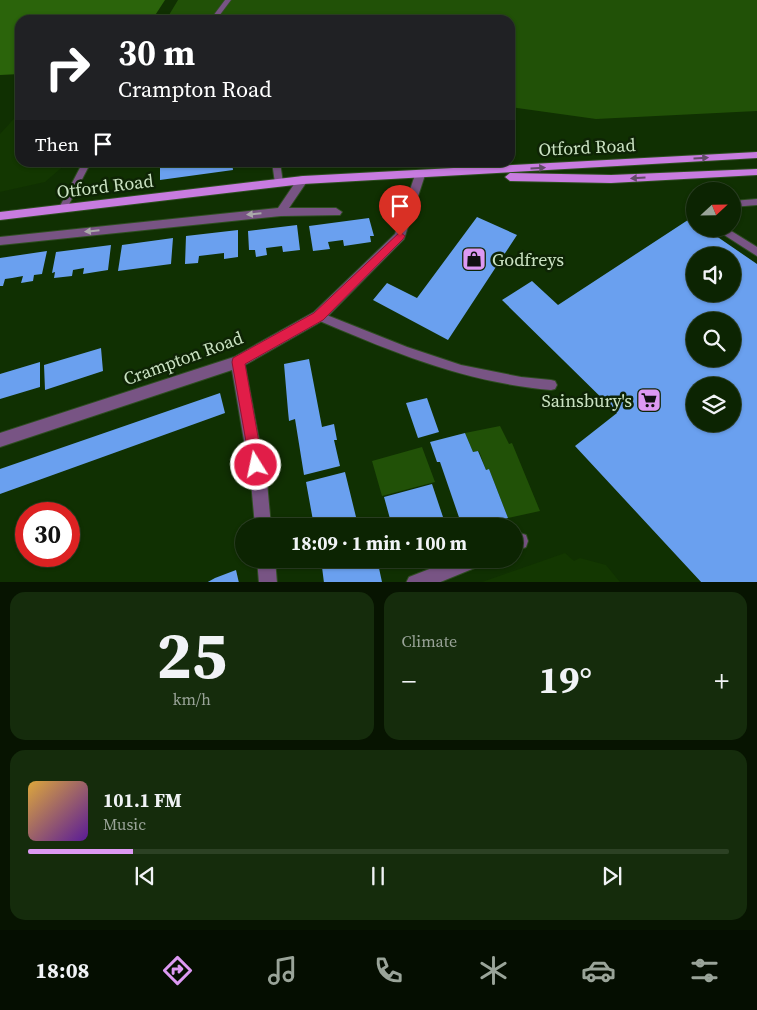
<!DOCTYPE html>
<meta charset="utf-8">
<style>
:root{--surface:#0c2402;--page:#152c0c;--text:#f1f3f6;--muted:#9aa499;--line:#2c4124;--accent:#dd99f3}
body{margin:0;font-family:"Source Serif 4",serif;background:var(--page);color:var(--text);height:100vh;display:flex;flex-direction:column;font-size:19px;white-space:nowrap}
*{box-sizing:border-box;margin:0}
p{font-size:16px;color:var(--muted)}
.icon{flex:none;width:28px;height:28px;fill:none;stroke:currentColor;stroke-width:2;stroke-linecap:round;stroke-linejoin:round}
.map{position:relative;height:582px;overflow:hidden}
.side{display:flex;flex-direction:column;gap:10px;padding:10px;background:#071401;flex:1}
.side>*{flex:none}
.banner{position:absolute;left:15px;top:15px;width:500px;height:152px;border-radius:15px;box-shadow:0 1px 4px #0004,0 0 0 1px var(--line);background:#202124;color:#fff;overflow:hidden}
.needle{width:32px;rotate:68deg}
.tools{position:absolute;left:686px;top:182px;display:grid;gap:10px}
.tools a{display:grid;place-items:center;width:55px;height:55px;border-radius:50%;background:var(--surface);box-shadow:0 1px 4px #0004,0 0 0 1px var(--line);font-size:25px}
.speed{position:absolute;left:15px;top:502px;display:flex;gap:10px;font-size:25px;font-weight:700;text-align:center}
.speed>*{display:grid;place-content:center;width:65px;height:65px;border-radius:50%;background:var(--surface);box-shadow:0 1px 4px #0004,0 0 0 1px var(--line);line-height:1}
.speed .limit{border:8px solid #d22;background:#fff;color:#111}
.pin{position:absolute;display:grid;place-items:center;width:42px;height:42px;color:#fff;margin:-51px -21px;border-radius:50% 50% 50% 0;rotate:-45deg;box-shadow:0 0 5px #0007}
.pin .icon{rotate:45deg}
.me{position:absolute;width:55px;margin:-28px;rotate:350deg;stroke-linejoin:round;filter:drop-shadow(0 0 4px #0008)}
.turn{display:flex;align-items:center;gap:18px;height:105px;padding:0 20px;font-size:22px}
.turn .icon{width:65px;height:65px;stroke-width:2.5}
.turn b{display:block;font-size:35px;line-height:42px}
.then{display:flex;align-items:center;height:48px;padding:0 20px;background:#0003;gap:10px;font-size:19px}
.big{font-size:38px;font-weight:700;line-height:1.1}
.side .card{flex:1;display:flex;flex-direction:column;justify-content:center;gap:8px;min-width:0;padding:0 18px;border-radius:15px;background:var(--page)}
.side .dial{align-items:center;gap:0}
.dial b{font-size:65px;line-height:1}
.song{display:flex;align-items:center;gap:15px}
.cover{width:60px;height:60px;border-radius:8px;background:linear-gradient(135deg,hsl(40 70% 55%),hsl(270 70% 35%))}
.played{height:5px;border-radius:2px;background:linear-gradient(90deg,var(--accent) 15%,var(--line) 15%)}
.keys{display:flex;justify-content:space-around;direction:ltr}
.heat{display:flex;justify-content:space-between;align-items:center;font-size:28px;direction:ltr}
.side .tiles{flex:1;display:grid;gap:10px;grid-template-columns:1fr 1fr}
.card:last-child{grid-column:span 2}
.trip{position:absolute;left:235px;top:518px;width:288px;height:50px;border-radius:25px;background:var(--surface);box-shadow:0 1px 4px #0004,0 0 0 1px var(--line);font-weight:700;line-height:50px;text-align:center}
.tab-bar{display:flex;height:80px;justify-content:space-around;align-items:center;background:#050e01;color:var(--muted)}
.tab-bar .icon{width:35px;height:35px}
.tab-bar .selected{color:var(--accent)}
.tab-bar b{font-size:22px;color:var(--text)}
.map>svg:first-child{display:block}
.built{fill:#133701}
.green{fill:#215107}
.forest{fill:#2b640b}
.building{fill:#6aa0ef;fill-rule:evenodd}
.lines{fill:none;stroke-linecap:round;stroke-linejoin:round}
.lane-casing{stroke:#2e4d21;stroke-width:2}
.street-casing{stroke:#2e4d21;stroke-width:2}
.primary-casing{stroke:#2e4d21;stroke-width:2}
.lane{fill:#785484;fill-rule:evenodd}
.street{fill:#785484;fill-rule:evenodd}
.primary{fill:#c87ce0;fill-rule:evenodd}
.oneway{fill:#624c68}
.oneway2{fill:#aaa}
.route{fill:#e11d48;stroke:#92132f}
.labels{text-anchor:middle;dominant-baseline:central;stroke-width:5;stroke-linejoin:round;paint-order:stroke}
.street-label{font-size:18px;fill:#cbe3c3;stroke:#0e2405}
.poi-label{font-size:18px;fill:#cbe3c3;stroke:#0e2405;text-anchor:start}
</style>
<div class="map">
<svg width="757" height="583" viewBox="0 0 757 583">
<rect width="100%" height="100%" fill="#103002"/>
<!-- built -->
<path class="built" d="M20 112V162L67 163 45 182 0 192V134Z
M565 553 574 561 580 558 606 565 620 582H482Z"/>
<!-- green -->
<path class="green" d="M178 0H757V111L596 119 510 107V20H166Z
M500 426 509 444 512 443 540 511 508 518 489 469 486 470 479 451 473 452 465 433Z
M422 447 435 482 382 496 372 461Z"/>
<!-- forest -->
<path class="forest" d="M0 0H165L152 20H20V74L0 75Z"/>
<!-- building -->
<path class="building" d="M166 162H232L233 170 160 180V166L166 165Z
M477 217 517 235 448 340 373 300 387 283 417 298Z
M369 218 374 236H370L371 242 344 246 343 240 328 242 330 249 313 251 309 226Z
M691 218 695 221V229H706L757 264V583H702L575 446 617 413 502 300 532 281 558 305ZM695 256H732V294H695ZM695 321H732V359H695ZM695 386H732V424H695Z
M297 225 300 250 283 252 282 246 266 248 267 255 256 257 255 250H249L248 231Z
M238 230V257L224 259V253L199 256 198 263 185 264 186 236Z
M173 238 171 264 118 271 122 245Z
M111 245 108 270 83 274 84 268 73 270 72 276 54 278 55 272 52 273 56 252Z
M47 251 42 274 34 275 33 281 21 283 23 276 12 278 5 279 3 286H0V258Z
M101 348 103 371 45 390 44 365Z
M309 359 322 427 334 424 337 440H334L340 466 304 475 295 419 289 421 288 411 284 364Z
M40 362V387L0 399V374Z
M220 393 225 413 0 494V469Z
M427 398 439 432 418 438 406 403Z
M465 433 473 452 478 451 486 470 489 469 508 518 481 526H462L440 462H437L430 442Z
M345 472 357 521 339 526H314L306 482Z
M432 484 446 526H392L384 497Z
M321 559H377L382 582 324 583Z
M236 570 239 583H206L215 578Z"/>
<g class="lines">
<!-- lane casing -->
<g class="lane-casing">
<path id="lane" d="M225 0H231L216 20H210Z
M83 162H91L66 210H60L59 208Z
M272 162H280L283 183 282 185H276L275 183Z
M757 199V205L732 207V201Z
M695 204V214L686 208 687 206Z
M717 229H728L757 247V256L718 231Z
M319 312 407 347 461 365 521 377 551 380 555 381 557 385 555 389 551 390C464 382 395 353 315 319L314 316 315 313Z"/>
</g>
<!-- street casing -->
<g class="street-casing">
<path id="street" d="M420 172 425 175 404 239 324 320 245 365 267 482 271 526H255L251 482 232 370 0 447V433L234 357 314 312 395 234 415 175Z
M303 176 308 180 289 208H336L342 212 340 215 281 216 0 245V237L278 208 299 177Z
M520 533 526 535 528 541 526 547 514 552V535Z
M257 559H275L277 583H259Z
M455 559H485L482 565 438 583H406L409 577Z"/>
</g>
<!-- primary casing -->
<g class="primary-casing">
<path id="primary" d="M757 152V158L303 184 0 220V212L303 176Z
M757 169V175L611 183 510 181 505 177 510 173 611 175Z"/>
</g>
<!-- lane -->
<use href="#lane" class="lane"/>
<!-- street -->
<use href="#street" class="street"/>
<!-- primary -->
<use href="#primary" class="primary"/>
</g>
<!-- one-way arrows -->
<defs><path id="oneway-solid" d="M-6-.8H1V-3.2L6.5 0L1 3.2V.8H-6Z" transform="scale(1.25)"/></defs>
<g class="oneway">
<use href="#oneway-solid" transform="translate(701 158) rotate(-3)"/>
<use href="#oneway-solid" transform="translate(538 168) rotate(-3)"/>
<use href="#oneway-solid" transform="translate(638 178) rotate(177)"/>
</g>
<g class="oneway2">
<use href="#oneway-solid" transform="translate(254 214) rotate(174)"/>
<use href="#oneway-solid" transform="translate(92 231) rotate(174)"/>
</g>
<!-- route -->
<path class="route" d="M400 232 405 236 403 239 323 320 245 364 263 465 261 470 256 472 251 470 232 362 233 358 314 313Z"/>
<!-- icons -->
<defs>
<g id="shop-square" transform="scale(1.25)"><rect x="-9" y="-9" width="18" height="18" rx="4" fill="#dd99f3" stroke="#0e2405"/><path d="M-5-2.5h2.3a2.7 3.5 0 0 1 5.4 0H5L5.5 6h-11ZM-1.5-2.5h3a1.5 2.3 0 0 0-3 0Z" fill="#111"/></g>
<g id="supermarket-square" transform="scale(1.25)"><rect x="-9" y="-9" width="18" height="18" rx="4" fill="#dd99f3" stroke="#0e2405"/><path d="M-6-5.5h2.5l.6 2H6L4.5 2H-2.5L-4.4-4H-6ZM-1.5 3.2a1.3 1.3 0 1 0 .1 0ZM3 3.2a1.3 1.3 0 1 0 .1 0Z" fill="#111"/></g>
</defs>
<g fill-rule="evenodd">
<use href="#shop-square" x="474" y="259"/>
<use href="#supermarket-square" x="649" y="400"/>
</g>
<g class="labels">
<!-- street labels -->
<g class="street-label">
<text transform="translate(587 147) rotate(-3)">Otford Road</text>
<text transform="translate(105 186) rotate(-7)">Otford Road</text>
<text transform="translate(183 358) rotate(-20)">Crampton Road</text>
</g>
<!-- poi labels -->
<g class="poi-label">
<text x="492" y="259">Godfreys</text>
<text x="632" y="400" text-anchor="end">Sainsbury's</text>
</g>
</g>
</svg>
<div class="tools">
<a><svg class="needle" viewBox="-14 -14 28 28"><path d="M0-13l5 13h-10z" fill="#e53935"/><path d="M0 13l5-13h-10z" fill="#9aa499"/></svg></a>
<a><svg class="icon" aria-label="sound" viewBox="0 0 24 24"><path d="M4 9h4l5-4v14l-5-4H4zM17 9q2 3 0 6"/></svg></a>
<a><svg class="icon" aria-label="search" viewBox="0 0 24 24"><circle cx="10" cy="10" r="6"/><path d="M15 15l6 6"/></svg></a>
<a><svg class="icon" aria-label="layers" viewBox="0 0 24 24"><path d="M12 4l9 5-9 5-9-5zM3 14l9 5 9-5"/></svg></a>
</div>
<div class="speed"><div class="limit">30</div></div>
<div class="pin" style="left:400px;top:236px;background:#d93025"><svg class="icon" aria-label="arrive" viewBox="0 0 24 24"><path d="M6 21V4h12l-3 4 3 4H6"/></svg></div>
<svg class="me" style="left:256px;top:465px" viewBox="-20 -20 40 40"><circle r="17" fill="#e11d48" stroke="#fff" stroke-width="3"/><path d="M0-11L8 9 0 5-8 9z" fill="#fff"/></svg>
<div class="trip">18:09 · 1 min · 100 m</div>
<div class="banner">
<div class="turn"><svg class="icon" aria-label="right" viewBox="0 0 24 24"><path d="M7 20v-9h11M14 6l5 5-5 5"/></svg><div><b>30 m</b>Crampton Road</div></div>
<div class="then">Then<svg class="icon" aria-label="arrive" viewBox="0 0 24 24"><path d="M6 21V4h12l-3 4 3 4H6"/></svg></div>
</div>
</div>
<section class="side">
<div class="tiles">
<div class="card dial"><b>25</b><p>km/h</p></div>
<div class="card"><p>Climate</p>
<div class="heat"><a>−</a><b class="big">19°</b><a>+</a></div>
</div>
<div class="card">
<div class="song"><i class="cover"></i><div><b>101.1 FM</b><p>Music</p></div></div>
<div class="played"></div>
<div class="keys"><svg class="icon" aria-label="previous" viewBox="0 0 24 24"><path d="M18 5L8 12l10 7zM5 5v14"/></svg><svg class="icon" aria-label="pause" viewBox="0 0 24 24"><path d="M8 5v14M16 5v14"/></svg><svg class="icon" aria-label="next" viewBox="0 0 24 24"><path d="M6 5l10 7-10 7zM19 5v14"/></svg></div>
</div>
</div>
</section>
<nav class="tab-bar">
<b>18:08</b>
<svg class="icon selected" aria-label="directions" viewBox="0 0 24 24"><path d="M12 3l9 9-9 9-9-9zM9 14v-3h6M13 9l2 2-2 2"/></svg>
<svg class="icon" aria-label="music" viewBox="0 0 24 24"><path d="M9 18V5l10-2v13"/><circle cx="6" cy="18" r="3"/><circle cx="16" cy="16" r="3"/></svg>
<svg class="icon" aria-label="phone" viewBox="0 0 24 24"><path d="M5 4h4l2 5-3 2q2 4 5 5l2-3 5 2v4C11 20 4 13 5 4z"/></svg>
<svg class="icon" aria-label="climate" viewBox="0 0 24 24"><path d="M12 3v18M4 7l16 10M4 17L20 7"/></svg>
<svg class="icon" aria-label="car" viewBox="0 0 24 24"><path d="M5 17H2v-5l4-1 3-4h7l3 4 3 1v5h-3M9 17h6M6 11h13"/><circle cx="7" cy="17" r="2"/><circle cx="17" cy="17" r="2"/></svg>
<svg class="icon" aria-label="filters" viewBox="0 0 24 24"><path d="M4 7h16M4 17h16"/><circle cx="9" cy="7" r="2"/><circle cx="15" cy="17" r="2"/></svg>
</nav>
